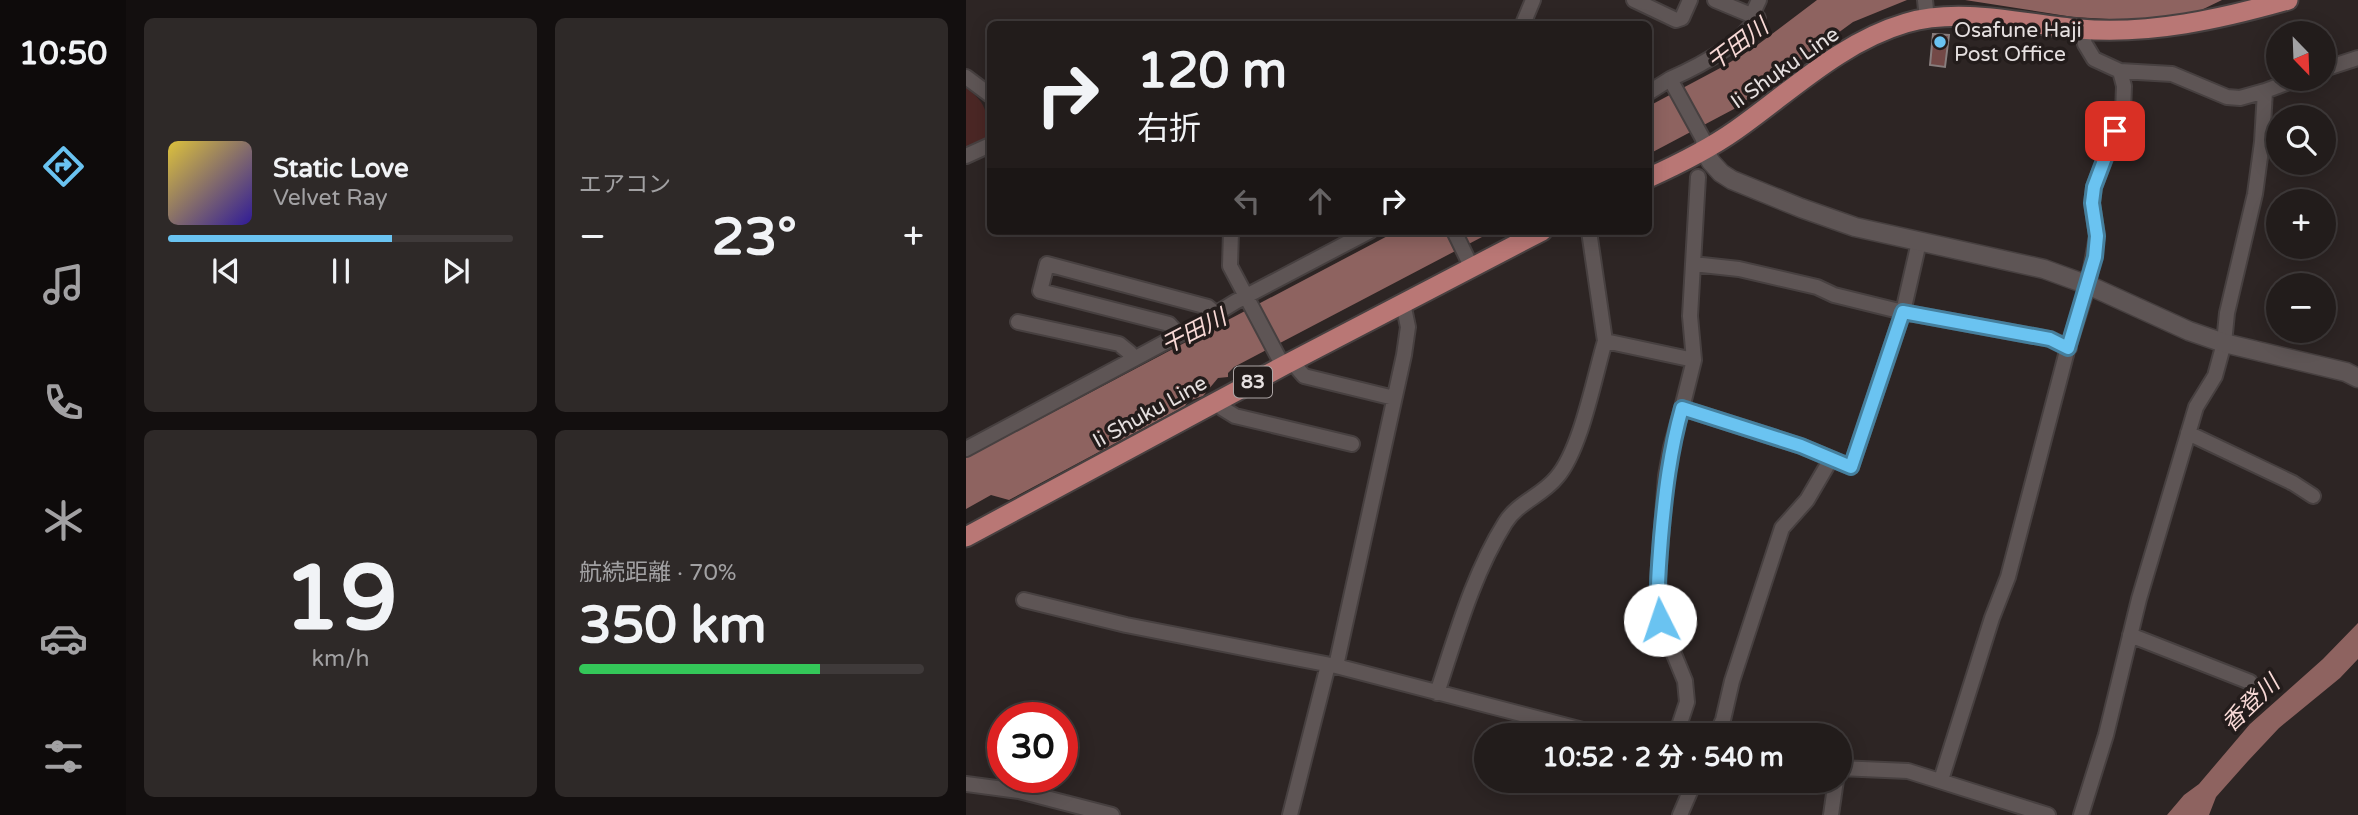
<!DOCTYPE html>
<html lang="ja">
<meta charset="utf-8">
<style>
:root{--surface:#221c1b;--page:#2e2928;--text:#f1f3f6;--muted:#a2a1a3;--line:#3f3a3a;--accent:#6ac3f1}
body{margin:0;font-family:"Varela Round","Noto Sans JP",sans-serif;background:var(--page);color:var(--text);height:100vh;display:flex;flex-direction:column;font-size:26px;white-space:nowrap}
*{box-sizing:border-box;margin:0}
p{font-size:23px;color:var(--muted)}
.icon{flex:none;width:38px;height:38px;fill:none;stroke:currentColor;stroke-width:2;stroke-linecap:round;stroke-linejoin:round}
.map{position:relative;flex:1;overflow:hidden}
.drawer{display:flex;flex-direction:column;gap:18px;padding:18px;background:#130f0f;width:840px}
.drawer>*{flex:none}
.banner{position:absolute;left:21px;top:21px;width:665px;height:214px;border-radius:10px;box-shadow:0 4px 18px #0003,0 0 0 2px var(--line);background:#221c1b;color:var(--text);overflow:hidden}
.needle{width:46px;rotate:157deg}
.buttons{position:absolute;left:1300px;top:21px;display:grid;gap:14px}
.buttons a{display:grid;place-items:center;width:70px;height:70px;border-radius:50%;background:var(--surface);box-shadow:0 4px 18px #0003,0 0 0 2px var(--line);font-size:35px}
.speed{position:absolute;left:21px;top:702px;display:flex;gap:14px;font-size:35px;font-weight:700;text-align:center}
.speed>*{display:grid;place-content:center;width:91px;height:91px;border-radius:50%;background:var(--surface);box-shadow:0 4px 18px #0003,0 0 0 2px var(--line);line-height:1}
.speed .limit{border:10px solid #d22;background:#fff;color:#111}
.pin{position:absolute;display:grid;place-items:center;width:60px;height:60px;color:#fff;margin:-30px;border-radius:14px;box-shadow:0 4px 10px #0006}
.me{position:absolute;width:77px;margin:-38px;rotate:356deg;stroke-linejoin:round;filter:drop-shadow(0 0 5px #0008)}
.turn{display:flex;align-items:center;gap:24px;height:147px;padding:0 35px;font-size:32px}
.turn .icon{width:91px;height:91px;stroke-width:2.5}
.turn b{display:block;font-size:49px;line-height:60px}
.lanes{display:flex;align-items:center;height:66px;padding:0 35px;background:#0003;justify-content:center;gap:35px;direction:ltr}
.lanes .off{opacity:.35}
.big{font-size:52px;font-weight:700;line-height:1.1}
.drawer .widget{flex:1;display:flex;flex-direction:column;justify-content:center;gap:10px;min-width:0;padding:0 24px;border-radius:10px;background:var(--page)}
.drawer .dial{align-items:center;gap:0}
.dial b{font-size:91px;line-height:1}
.song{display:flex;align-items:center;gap:21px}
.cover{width:84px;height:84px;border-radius:10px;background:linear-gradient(135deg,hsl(50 70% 55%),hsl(250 70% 35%))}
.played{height:7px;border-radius:4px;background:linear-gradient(90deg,var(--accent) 65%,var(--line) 65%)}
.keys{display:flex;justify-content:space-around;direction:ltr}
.heat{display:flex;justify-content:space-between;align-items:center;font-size:38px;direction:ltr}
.charge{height:10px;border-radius:5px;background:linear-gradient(90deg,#34c759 70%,var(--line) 0)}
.drawer .tiles{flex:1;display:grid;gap:18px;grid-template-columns:repeat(2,1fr)}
.trip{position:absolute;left:508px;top:723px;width:378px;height:70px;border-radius:35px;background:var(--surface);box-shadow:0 4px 18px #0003,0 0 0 2px var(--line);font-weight:700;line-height:70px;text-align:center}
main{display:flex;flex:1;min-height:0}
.dock{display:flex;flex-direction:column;width:126px;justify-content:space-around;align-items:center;background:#0e0b0b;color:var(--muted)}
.dock .icon{width:49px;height:49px}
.dock .on{color:var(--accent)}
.dock b{font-size:32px;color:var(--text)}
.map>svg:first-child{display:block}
.green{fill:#4b2725}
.water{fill:#8e6360}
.building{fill:#734947;stroke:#877d7d;stroke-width:2}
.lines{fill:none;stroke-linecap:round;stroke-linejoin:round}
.minor-casing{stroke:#474040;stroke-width:18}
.tertiary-casing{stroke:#474040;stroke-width:21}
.primary-casing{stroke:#474040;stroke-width:23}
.minor{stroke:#5e5555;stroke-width:14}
.tertiary{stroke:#5e5555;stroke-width:18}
.primary{stroke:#b97775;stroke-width:19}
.route-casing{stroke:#457f9d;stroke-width:18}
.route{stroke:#6ac3f1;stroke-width:12}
.poi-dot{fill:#6ac3f1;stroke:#231c1b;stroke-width:2.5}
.labels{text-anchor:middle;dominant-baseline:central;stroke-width:7;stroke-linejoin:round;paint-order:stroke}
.shield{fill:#231c1b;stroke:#aca5a5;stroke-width:2}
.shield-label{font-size:19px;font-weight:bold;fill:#e6e0e0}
.poi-label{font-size:21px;fill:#e6e0e0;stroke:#231c1b;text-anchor:start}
.street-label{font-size:21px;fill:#e6e0e0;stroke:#231c1b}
.water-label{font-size:23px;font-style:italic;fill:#f8d9d6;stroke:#231c1b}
</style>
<main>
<nav class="dock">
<b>10:50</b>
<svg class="icon on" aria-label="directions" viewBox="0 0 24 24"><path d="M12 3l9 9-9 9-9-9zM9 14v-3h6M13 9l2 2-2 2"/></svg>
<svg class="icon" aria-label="music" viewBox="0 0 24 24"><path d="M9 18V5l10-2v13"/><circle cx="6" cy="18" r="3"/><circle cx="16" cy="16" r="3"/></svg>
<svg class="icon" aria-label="phone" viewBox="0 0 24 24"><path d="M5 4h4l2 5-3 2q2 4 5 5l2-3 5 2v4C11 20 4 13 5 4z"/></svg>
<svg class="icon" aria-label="climate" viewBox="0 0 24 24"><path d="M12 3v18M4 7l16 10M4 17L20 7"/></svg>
<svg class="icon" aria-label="car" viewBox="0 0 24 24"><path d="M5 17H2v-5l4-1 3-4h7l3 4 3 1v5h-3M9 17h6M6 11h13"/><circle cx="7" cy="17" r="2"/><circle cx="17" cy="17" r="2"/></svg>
<svg class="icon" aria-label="filters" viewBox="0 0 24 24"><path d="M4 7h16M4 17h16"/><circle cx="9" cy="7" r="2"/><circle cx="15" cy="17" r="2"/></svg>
</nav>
<section class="drawer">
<div class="tiles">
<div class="widget">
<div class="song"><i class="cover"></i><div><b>Static Love</b><p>Velvet Ray</p></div></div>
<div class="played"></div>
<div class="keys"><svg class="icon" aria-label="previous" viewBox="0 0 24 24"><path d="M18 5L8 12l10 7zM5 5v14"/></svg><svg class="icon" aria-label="pause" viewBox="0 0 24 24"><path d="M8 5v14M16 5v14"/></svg><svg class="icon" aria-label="next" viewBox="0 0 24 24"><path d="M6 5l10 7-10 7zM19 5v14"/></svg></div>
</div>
<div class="widget"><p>エアコン</p>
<div class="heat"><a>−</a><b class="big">23°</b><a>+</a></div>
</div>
<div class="widget dial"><b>19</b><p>km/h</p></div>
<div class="widget"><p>航続距離 · 70%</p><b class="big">350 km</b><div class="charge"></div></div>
</div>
</section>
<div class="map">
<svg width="1392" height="815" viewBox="0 0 1392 815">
<rect width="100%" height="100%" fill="#2d2524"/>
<!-- green -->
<path class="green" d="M0 88C22 103 24 118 18 142L0 150Z"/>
<!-- water -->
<path class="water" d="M851 0H941L887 22 768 109 683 154V106L758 66 790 46Z
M999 0H1256L1227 14 1160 20 1107 17Z
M431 231H523L516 237 268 367 262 373V377L252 378 237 396 222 401 219 406 43 500 25 495 0 509V458Z
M1392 623V659L1374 678 1313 728 1282 761 1250 797 1243 815H1201L1218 795 1233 784 1284 724 1357 659Z"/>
<!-- building -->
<path class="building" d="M967 34 983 35 979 67 964 65Z"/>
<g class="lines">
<!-- minor casing -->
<g class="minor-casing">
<path id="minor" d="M668 0 710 20 716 18 724 0
M959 0 961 19
M786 15 793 0
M557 24 567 0
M1115 29 1119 44 1128 59 1154 71 1206 74 1261 97 1274 98 1299 91
M1358 69 1392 58
M0 77 24 95
M704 79C736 65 771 46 792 18L749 0
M682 93 704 79 737 139 738 150
M0 156 24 145
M265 231 264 266 317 366
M488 231 505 266
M623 231 639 341 728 360 724 316 732 177
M727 264 773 269 851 287 868 295 937 312 1084 339 1103 348
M52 322 153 344 164 353 168 359
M213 335 203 324 74 291 81 264 242 307 250 314
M728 360 716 408 835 446 885 467 937 312 953 242
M326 362 338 376 428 398
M251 401 256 408 269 416 386 444
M1222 433 1327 483 1347 496
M0 449 235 323 269 302 404 231
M58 600 160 625 370 666 636 735
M1164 635 1284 682
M370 666 438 355 442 327 437 303
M471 693C490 636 507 574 539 523 552 502 576 496 591 477 615 449 628 378 639 341
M710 735 721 702 719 681 694 620 692 579 700 476 705 448 716 408
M750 735 757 720 766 681 816 528 841 500 865 459
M873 768 942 771 1082 815
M975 780 1026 618 1042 577 1101 351 1122 285 1131 236 1126 203 1128 187 1157 112 1158 86 1154 71
M0 784 53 791 146 815
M324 815 362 665
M714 815 729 780
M865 815 870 780
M1115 815 1140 735 1173 599 1230 407 1249 376 1258 343 1261 313 1289 194 1296 142 1299 91 1331 79"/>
</g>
<!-- tertiary casing -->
<g class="tertiary-casing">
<path id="tertiary" d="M738 150 745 162 755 173 766 180 835 208 889 227 1078 269 1122 285 1223 331 1258 343 1380 372 1392 378"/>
</g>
<!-- primary casing -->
<g class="primary-casing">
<path id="primary" d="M682 178C713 164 743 149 770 130 824 92 875 42 940 23 995 7 1057 24 1113 29 1184 35 1255 19 1322 0
M0 537 317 366 576 231"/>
</g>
<!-- minor -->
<use href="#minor" class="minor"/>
<!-- tertiary -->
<use href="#tertiary" class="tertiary"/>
<!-- primary -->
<use href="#primary" class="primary"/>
</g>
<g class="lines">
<!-- route casing -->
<g class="route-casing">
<path id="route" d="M694 620C690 592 693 566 695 538 699 493 704 451 716 408L835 446 885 467 937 312 1084 339 1102 348 1129 257 1131 236 1126 203 1128 187 1149 131"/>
</g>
<!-- route -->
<use href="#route" class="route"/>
</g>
<!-- markers -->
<circle class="poi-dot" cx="974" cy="42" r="7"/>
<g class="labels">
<!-- shield labels -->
<rect class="shield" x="268" y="366.5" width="38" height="31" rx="5"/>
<g class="shield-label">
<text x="287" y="382">83</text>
</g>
<!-- poi labels -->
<g class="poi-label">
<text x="988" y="30">Osafune Haji<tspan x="988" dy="24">Post Office</tspan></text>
</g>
<!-- street labels -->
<g class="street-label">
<text transform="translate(819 68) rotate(-35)">Ii Shuku Line</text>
<text transform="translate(184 412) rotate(-29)">Ii Shuku Line</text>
</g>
<!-- water labels -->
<g class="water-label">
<text transform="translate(772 45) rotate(-37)">干田川</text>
<text transform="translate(228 332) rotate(-27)">干田川</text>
<text transform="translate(1285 704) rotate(-44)">香登川</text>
</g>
</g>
</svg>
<div class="buttons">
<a><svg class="needle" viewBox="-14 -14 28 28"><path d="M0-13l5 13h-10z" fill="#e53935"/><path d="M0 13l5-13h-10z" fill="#a2a1a3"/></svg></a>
<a><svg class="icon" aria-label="search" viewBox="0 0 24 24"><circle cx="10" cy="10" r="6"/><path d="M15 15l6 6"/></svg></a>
<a>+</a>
<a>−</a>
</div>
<div class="speed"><div class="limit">30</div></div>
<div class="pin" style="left:1149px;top:131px;background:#d93025"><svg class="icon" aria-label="arrive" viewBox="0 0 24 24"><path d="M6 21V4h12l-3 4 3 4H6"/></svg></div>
<svg class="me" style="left:694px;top:620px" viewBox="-20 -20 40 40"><circle r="19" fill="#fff"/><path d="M0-13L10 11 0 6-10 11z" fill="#6ac3f1"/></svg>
<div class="trip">10:52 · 2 分 · 540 m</div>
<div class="banner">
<div class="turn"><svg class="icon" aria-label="right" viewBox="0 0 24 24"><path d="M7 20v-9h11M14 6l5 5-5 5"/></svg><div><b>120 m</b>右折</div></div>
<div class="lanes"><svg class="icon off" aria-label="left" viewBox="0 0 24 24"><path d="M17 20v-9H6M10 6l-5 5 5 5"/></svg><svg class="icon off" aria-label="ahead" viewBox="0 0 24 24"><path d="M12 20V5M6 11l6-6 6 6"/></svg><svg class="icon" aria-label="right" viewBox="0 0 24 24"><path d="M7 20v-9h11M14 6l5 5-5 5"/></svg></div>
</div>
</div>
</main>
